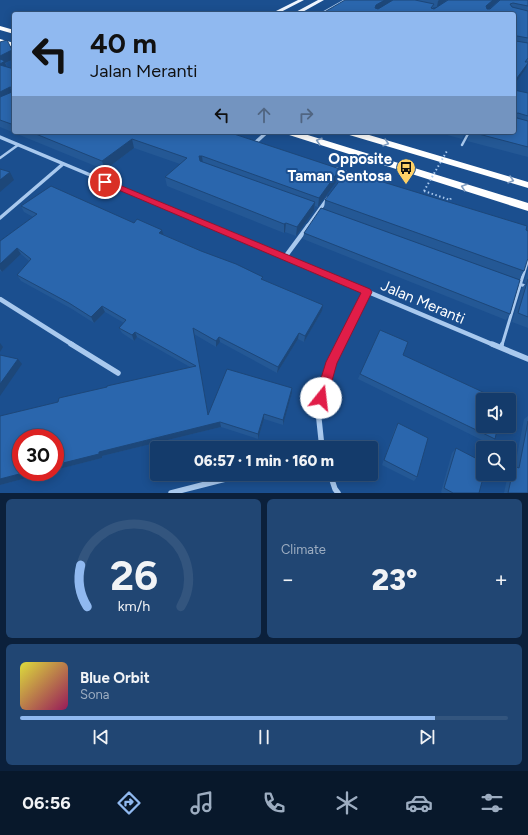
<!DOCTYPE html>
<meta charset="utf-8">
<style>
:root{--surface:#143b6b;--page:#214673;--text:#f1f3f6;--muted:#9dadc1;--line:#33557e;--accent:#90b9f0}
body{margin:0;font-family:Figtree,sans-serif;background:var(--page);color:var(--text);height:100vh;display:flex;flex-direction:column;font-size:15px;white-space:nowrap}
*{box-sizing:border-box;margin:0}
p{font-size:13px;color:var(--muted)}
.icon{flex:none;width:22px;height:22px;fill:none;stroke:currentColor;stroke-width:2;stroke-linecap:round;stroke-linejoin:round}
.map{position:relative;height:493px;overflow:hidden}
.side{display:flex;flex-direction:column;gap:6px;padding:6px;background:#0b203b;flex:1}
.side>*{flex:none}
.hud{position:absolute;left:12px;top:12px;width:504px;height:122px;border-radius:4px;box-shadow:0 2px 10px #0003,0 0 0 1px var(--line);background:#90b9f0;color:#111;overflow:hidden}
.fabs{position:absolute;left:476px;top:393px;display:grid;gap:8px}
.fabs a{display:grid;place-items:center;width:40px;height:40px;border-radius:4px;background:var(--surface);box-shadow:0 2px 10px #0003,0 0 0 1px var(--line);font-size:20px}
.speed{position:absolute;left:12px;top:429px;display:flex;gap:8px;font-size:20px;font-weight:700;text-align:center}
.speed>*{display:grid;place-content:center;width:52px;height:52px;border-radius:50%;background:var(--surface);box-shadow:0 2px 10px #0003,0 0 0 1px var(--line);line-height:1}
.speed .limit{border:6px solid #d22;background:#fff;color:#111}
.pin{position:absolute;display:grid;place-items:center;width:34px;height:34px;color:#fff;margin:-17px;border:2px solid #fff;border-radius:50%;box-shadow:0 1px 4px #0007}
.me{position:absolute;width:44px;margin:-22px;rotate:16deg;stroke-linejoin:round;filter:drop-shadow(0 0 3px #0008)}
.turn{display:flex;align-items:center;gap:14px;height:84px;padding:0 12px;font-size:18px}
.turn .icon{width:52px;height:52px;stroke-width:2.5}
.turn b{display:block;font-size:28px;line-height:34px}
.lanes{display:flex;align-items:center;height:38px;padding:0 12px;background:#0003;justify-content:center;gap:20px;direction:ltr}
.lanes .off{opacity:.35}
.big{font-size:30px;font-weight:800;line-height:1.1}
.side .tile{flex:1;display:flex;flex-direction:column;justify-content:center;gap:6px;min-width:0;padding:0 14px;border-radius:6px;background:var(--page)}
.side .dial{align-items:center;gap:0}
.dial svg{height:104px;overflow:visible;fill:none;stroke:var(--line);stroke-width:7;stroke-linecap:round;text-anchor:middle}
.dial text{fill:var(--text);stroke:none}
.song{display:flex;align-items:center;gap:12px}
.cover{width:48px;height:48px;border-radius:6px;background:linear-gradient(135deg,hsl(60 70% 55%),hsl(330 70% 35%))}
.played{height:4px;border-radius:2px;background:linear-gradient(90deg,var(--accent) 85%,var(--line) 85%)}
.keys{display:flex;justify-content:space-around;direction:ltr}
.heat{display:flex;justify-content:space-between;align-items:center;font-size:22px;direction:ltr}
.side .tiles{flex:1;display:grid;gap:6px;grid-template-columns:1fr 1fr}
.tile:last-child{grid-column:span 2}
.trip{position:absolute;left:150px;top:441px;width:228px;height:40px;border-radius:4px;background:var(--surface);box-shadow:0 2px 10px #0003,0 0 0 1px var(--line);font-weight:800;line-height:40px;text-align:center}
.tab-bar{display:flex;height:64px;justify-content:space-around;align-items:center;background:#08182b;color:var(--muted)}
.tab-bar .icon{width:28px;height:28px}
.tab-bar .on{color:var(--accent)}
.tab-bar b{font-size:18px;color:var(--text)}
.map>svg:first-child{display:block}
.lines{fill:none;stroke-linecap:round;stroke-linejoin:round}
.path{stroke:#a9c9ee;stroke-width:2;stroke-dasharray:1.5 2.5;stroke-linecap:butt}
.lane-far3{stroke:#a9c9ee;stroke-width:2}
.lane-far2{stroke:#a9c9ee;stroke-width:2.5}
.lane-far1{stroke:#a9c9ee;stroke-width:3}
.lane{stroke:#a9c9ee;stroke-width:4}
.street-far4{stroke:#a9c9ee;stroke-width:2}
.street-far3{stroke:#a9c9ee;stroke-width:2.5}
.street-far2{stroke:#a9c9ee;stroke-width:3.5}
.street-far1{stroke:#a9c9ee;stroke-width:4.5}
.street{stroke:#a9c9ee;stroke-width:5.5}
.primary{fill:#f0f6ff;fill-rule:evenodd}
.highway{fill:#fff;fill-rule:evenodd}
.path-bridge{stroke:#a9c9ee;stroke-width:2;stroke-dasharray:1.5 2.5;stroke-linecap:butt}
.wall{fill:#245895}
.shaded-wall{fill:#1d4779}
.building{fill:#2a66ad;stroke:#1d4779}
.oneway{stroke:#829ec1}
.route{fill:#e11d48;stroke:#92132f}
.labels{text-anchor:middle;dominant-baseline:central;stroke-width:4;stroke-linejoin:round;paint-order:stroke}
.poi-label{font-size:15px;font-weight:bold;fill:#fff;stroke:#1b4f8f;text-anchor:end}
.street-label{font-size:15px;fill:#fff;stroke:#1b4f8f}
</style>
<div class="map">
<svg width="528" height="493" viewBox="0 0 528 493">
<rect width="100%" height="100%" fill="#1b4f8f"/>
<g class="lines">
<!-- path -->
<path class="path" d="M424 191 450 200 452 196"/>
<!-- lane-far3 -->
<path class="lane-far3" d="M468 133 469 132"/>
<!-- lane-far2 -->
<path class="lane-far2" d="M462 145 469 132
M0 158 18 145"/>
<!-- lane-far1 -->
<path class="lane-far1" d="M517 283 528 287
M502 345 528 259"/>
<!-- lane -->
<path class="lane" d="M501 348 502 344"/>
<!-- street-far4 -->
<path class="street-far4" d="M320 14 345 0"/>
<!-- street-far3 -->
<path class="street-far3" d="M265 133 267 132"/>
<!-- street-far2 -->
<path class="street-far2" d="M0 137 214 227
M255 143 267 132
M336 169 350 174
M0 218 63 164
M307 227 328 198"/>
<!-- street-far1 -->
<path class="street-far1" d="M212 226 494 345
M285 257 308 226
M0 299 73 345
M341 345 367 292"/>
<!-- street -->
<path class="street" d="M71 344 118 373
M492 344 528 359
M322 448 318 410 332 362 341 344
M330 474 335 489 338 493
M171 493 245 474"/>
<!-- primary -->
<path class="primary" d="M298 0H304L277 14H270Z
M318 0H324L299 14H292Z"/>
<!-- highway -->
<path class="highway" d="M0 26 14 30V34L0 30Z
M0 39 14 43V47L0 43Z
M284 132H298L528 203V211L286 134Z
M344 132H359L528 182V188L346 134Z"/>
<!-- path-bridge -->
<path class="path-bridge" d="M424 191 447 151"/>
</g>
<!-- wall -->
<path class="wall" d="M393 0H447L437 7H433V8L434 9H490L500 0H528V61L527 62 528 63 525 70 514 85V14H321Z
M0 42 14 59 6 63 7 67 14 69V132H228L340 169 339 178 318 207 315 206 314 211 296 236 285 232 284 233 167 186 165 177 180 164 134 148 105 170 0 127Z
M514 90 528 93V157L467 141 471 132Z
M436 132H466L462 139Z
M325 200 526 230 524 271 519 280 510 314 506 320 303 239 304 233 324 209Z
M21 206 134 223 162 230 163 234 263 280 322 311 304 342 298 339 277 373 220 342 216 347 194 334 208 415 292 393 283 425 264 419 258 439 221 427 102 456V458L55 470V438L49 472 0 485V416L58 402 107 387 190 367 137 337 134 341 122 333 119 328 124 323 105 312 94 323 72 309 21 281 17 275 29 261 21 254 2 272 0 271V241L33 217 24 212Z
M528 269V328L512 322 522 288 526 283 524 282Z
M403 355 495 439 490 444 358 379 360 374Z
M528 416V493H504L508 474H509V470L514 466H515L524 419Z
M398 423 417 477 414 481 382 465 395 428Z
M456 448 479 493H442L441 492 452 453Z"/>
<!-- shaded-wall -->
<path class="shaded-wall" d="M385 0H393L374 14 376 5Z
M439 0H447L437 7 438 1Z
M493 0H499L484 13 486 6Z
M12 50 14 54V59L5 63 8 69 0 68V56Z
M528 63 525 70 514 85V82Z
M10 87 13 95 0 102V92Z
M132 139 134 148 105 170 102 161Z
M199 156H202L203 164 200 165Z
M340 169 339 178 318 207 319 198Z
M10 172 14 180 0 192V180Z
M315 202 314 211 296 236 297 227Z
M286 223 285 232 284 233V224Z
M162 230 164 236 159 233Z
M17 248 21 254 2 272 0 269V264Z
M323 305 322 311 304 342 305 336Z
M102 306 105 312 94 323 91 317Z
M135 332 137 337 134 341 132 335Z
M299 333 298 339 277 373 278 367Z
M219 337 220 342 216 347V341Z
M0 343 3 347 0 352Z
M18 359 22 364 0 396V384Z
M292 388V393L283 425V420Z
M264 414V419L258 439V434Z
M220 422 221 427 102 456V458L55 470V465L99 452Z
M27 472H49L0 485V479Z"/>
<!-- building -->
<path class="building" d="M345 0H385L376 5 375 8 378 9 393 0H415L434 4 431 8 434 9 448 0H493L486 6 487 9H490L500 0H528V6L513 3 510 4 512 7 528 11V38L517 36 515 38 516 41 528 43V58L525 62H528V63L514 82V14H321Z
M7 40 12 50 0 56V42Z
M0 59 5 61 0 64Z
M0 65 14 69V125L0 120V97L12 92 13 88 10 87 0 92Z
M514 90 528 93V116L518 113 515 114 517 118 528 121V147L471 132H514Z
M31 132H228L340 169 319 198 202 156H199L200 161 315 202 297 227 286 223 284 224 165 177 187 158 132 139 102 161Z
M0 169 10 172 0 180Z
M347 171 527 226 526 230 528 231V258L524 271 325 200Z
M51 186 134 223 137 219 162 230 159 233 201 251 236 264 263 277 261 279 323 305 305 336 299 333 278 367 219 337 216 341 193 328 208 415 227 369 292 388 283 420 264 414 258 434 220 422 99 452V454L55 465V438H21V472H27L0 479V416L58 402 59 398 107 387V386L196 366 135 332 132 335 119 328 126 320 102 306 91 317 69 303 17 275 31 259 17 248 0 264V241L37 214 21 206Z
M321 208 520 280 510 314 304 233Z
M528 279V317L518 313Z
M380 330 408 342 403 355 500 400H483V426H498L495 439 360 374Z
M0 355 18 359 0 384Z
M528 421V493H508L514 466 519 468Z
M398 423 428 438 417 477 384 460Z
M456 448 483 462V474H484L479 493H453L444 488Z"/>
<!-- one-way arrows -->
<defs><path id="oneway-chevron" d="M-2-3.5L2.5 0L-2 3.5" fill="none" stroke-width="1.6" stroke-linecap="round" stroke-linejoin="round"/></defs>
<g class="oneway">
<use href="#oneway-chevron" transform="translate(319 141) rotate(-163)"/>
<use href="#oneway-chevron" transform="translate(386 143) rotate(17)"/>
<use href="#oneway-chevron" transform="translate(511 180) rotate(16)"/>
<use href="#oneway-chevron" transform="translate(464 187) rotate(-162)"/>
</g>
<!-- route -->
<path class="route" d="M105 179 370 289 372 292 337 363 326 402 321 404 317 402 315 398 326 362 361 293 102 183V180Z"/>
<!-- icons -->
<defs>
<g id="bus-pin" transform="scale(1)"><path d="M0 17L-7.5 6A9.5 9.5 0 1 1 7.5 6Z" fill="#ffd166" stroke="#1b4f8f"/><path d="M-5-6H5V4H4V6H2V4H-2V6H-4V4H-5ZM-3.5-4V0h7V-4ZM-3.5 1.2v1.5H-2V1.2ZM2 1.2v1.5H3.5V1.2Z" fill="#111"/></g>
</defs>
<g fill-rule="evenodd">
<use href="#bus-pin" x="406" y="168"/>
</g>
<g class="labels">
<!-- poi labels -->
<g class="poi-label">
<text x="392" y="159">Opposite<tspan x="392" dy="17">Taman Sentosa</tspan></text>
</g>
<!-- street labels -->
<g class="street-label">
<text transform="translate(423 302) rotate(23)">Jalan Meranti</text>
</g>
</g>
</svg>
<div class="fabs">
<a><svg class="icon" aria-label="sound" viewBox="0 0 24 24"><path d="M4 9h4l5-4v14l-5-4H4zM17 9q2 3 0 6"/></svg></a>
<a><svg class="icon" aria-label="search" viewBox="0 0 24 24"><circle cx="10" cy="10" r="6"/><path d="M15 15l6 6"/></svg></a>
</div>
<div class="speed"><div class="limit">30</div></div>
<div class="pin" style="left:105px;top:182px;background:#d93025"><svg class="icon" aria-label="arrive" viewBox="0 0 24 24"><path d="M6 21V4h12l-3 4 3 4H6"/></svg></div>
<svg class="me" style="left:321px;top:398px" viewBox="-20 -20 40 40"><circle r="19" fill="#fff"/><path d="M0-13L10 11 0 6-10 11z" fill="#e11d48"/></svg>
<div class="trip">06:57 · 1 min · 160 m</div>
<div class="hud">
<div class="turn"><svg class="icon" aria-label="left" viewBox="0 0 24 24"><path d="M17 20v-9H6M10 6l-5 5 5 5"/></svg><div><b>40 m</b>Jalan Meranti</div></div>
<div class="lanes"><svg class="icon" aria-label="left" viewBox="0 0 24 24"><path d="M17 20v-9H6M10 6l-5 5 5 5"/></svg><svg class="icon off" aria-label="ahead" viewBox="0 0 24 24"><path d="M12 20V5M6 11l6-6 6 6"/></svg><svg class="icon off" aria-label="right" viewBox="0 0 24 24"><path d="M7 20v-9h11M14 6l5 5-5 5"/></svg></div>
</div>
</div>
<section class="side">
<div class="tiles">
<div class="tile dial"><svg viewBox="0 0 100 80">
<path d="M14 69A42 42 0 1 1 86 69"/>
<path d="M14 69A42 42 0 0 1 9 37" stroke="#90b9f0"/>
<text x="50" y="56" font-size="32" font-weight="700">26</text>
<text x="50" y="72" font-size="11">km/h</text>
</svg></div>
<div class="tile"><p>Climate</p>
<div class="heat"><a>−</a><b class="big">23°</b><a>+</a></div>
</div>
<div class="tile">
<div class="song"><i class="cover"></i><div><b>Blue Orbit</b><p>Sona</p></div></div>
<div class="played"></div>
<div class="keys"><svg class="icon" aria-label="previous" viewBox="0 0 24 24"><path d="M18 5L8 12l10 7zM5 5v14"/></svg><svg class="icon" aria-label="pause" viewBox="0 0 24 24"><path d="M8 5v14M16 5v14"/></svg><svg class="icon" aria-label="next" viewBox="0 0 24 24"><path d="M6 5l10 7-10 7zM19 5v14"/></svg></div>
</div>
</div>
</section>
<nav class="tab-bar">
<b>06:56</b>
<svg class="icon on" aria-label="directions" viewBox="0 0 24 24"><path d="M12 3l9 9-9 9-9-9zM9 14v-3h6M13 9l2 2-2 2"/></svg>
<svg class="icon" aria-label="music" viewBox="0 0 24 24"><path d="M9 18V5l10-2v13"/><circle cx="6" cy="18" r="3"/><circle cx="16" cy="16" r="3"/></svg>
<svg class="icon" aria-label="phone" viewBox="0 0 24 24"><path d="M5 4h4l2 5-3 2q2 4 5 5l2-3 5 2v4C11 20 4 13 5 4z"/></svg>
<svg class="icon" aria-label="climate" viewBox="0 0 24 24"><path d="M12 3v18M4 7l16 10M4 17L20 7"/></svg>
<svg class="icon" aria-label="car" viewBox="0 0 24 24"><path d="M5 17H2v-5l4-1 3-4h7l3 4 3 1v5h-3M9 17h6M6 11h13"/><circle cx="7" cy="17" r="2"/><circle cx="17" cy="17" r="2"/></svg>
<svg class="icon" aria-label="filters" viewBox="0 0 24 24"><path d="M4 7h16M4 17h16"/><circle cx="9" cy="7" r="2"/><circle cx="15" cy="17" r="2"/></svg>
</nav>
